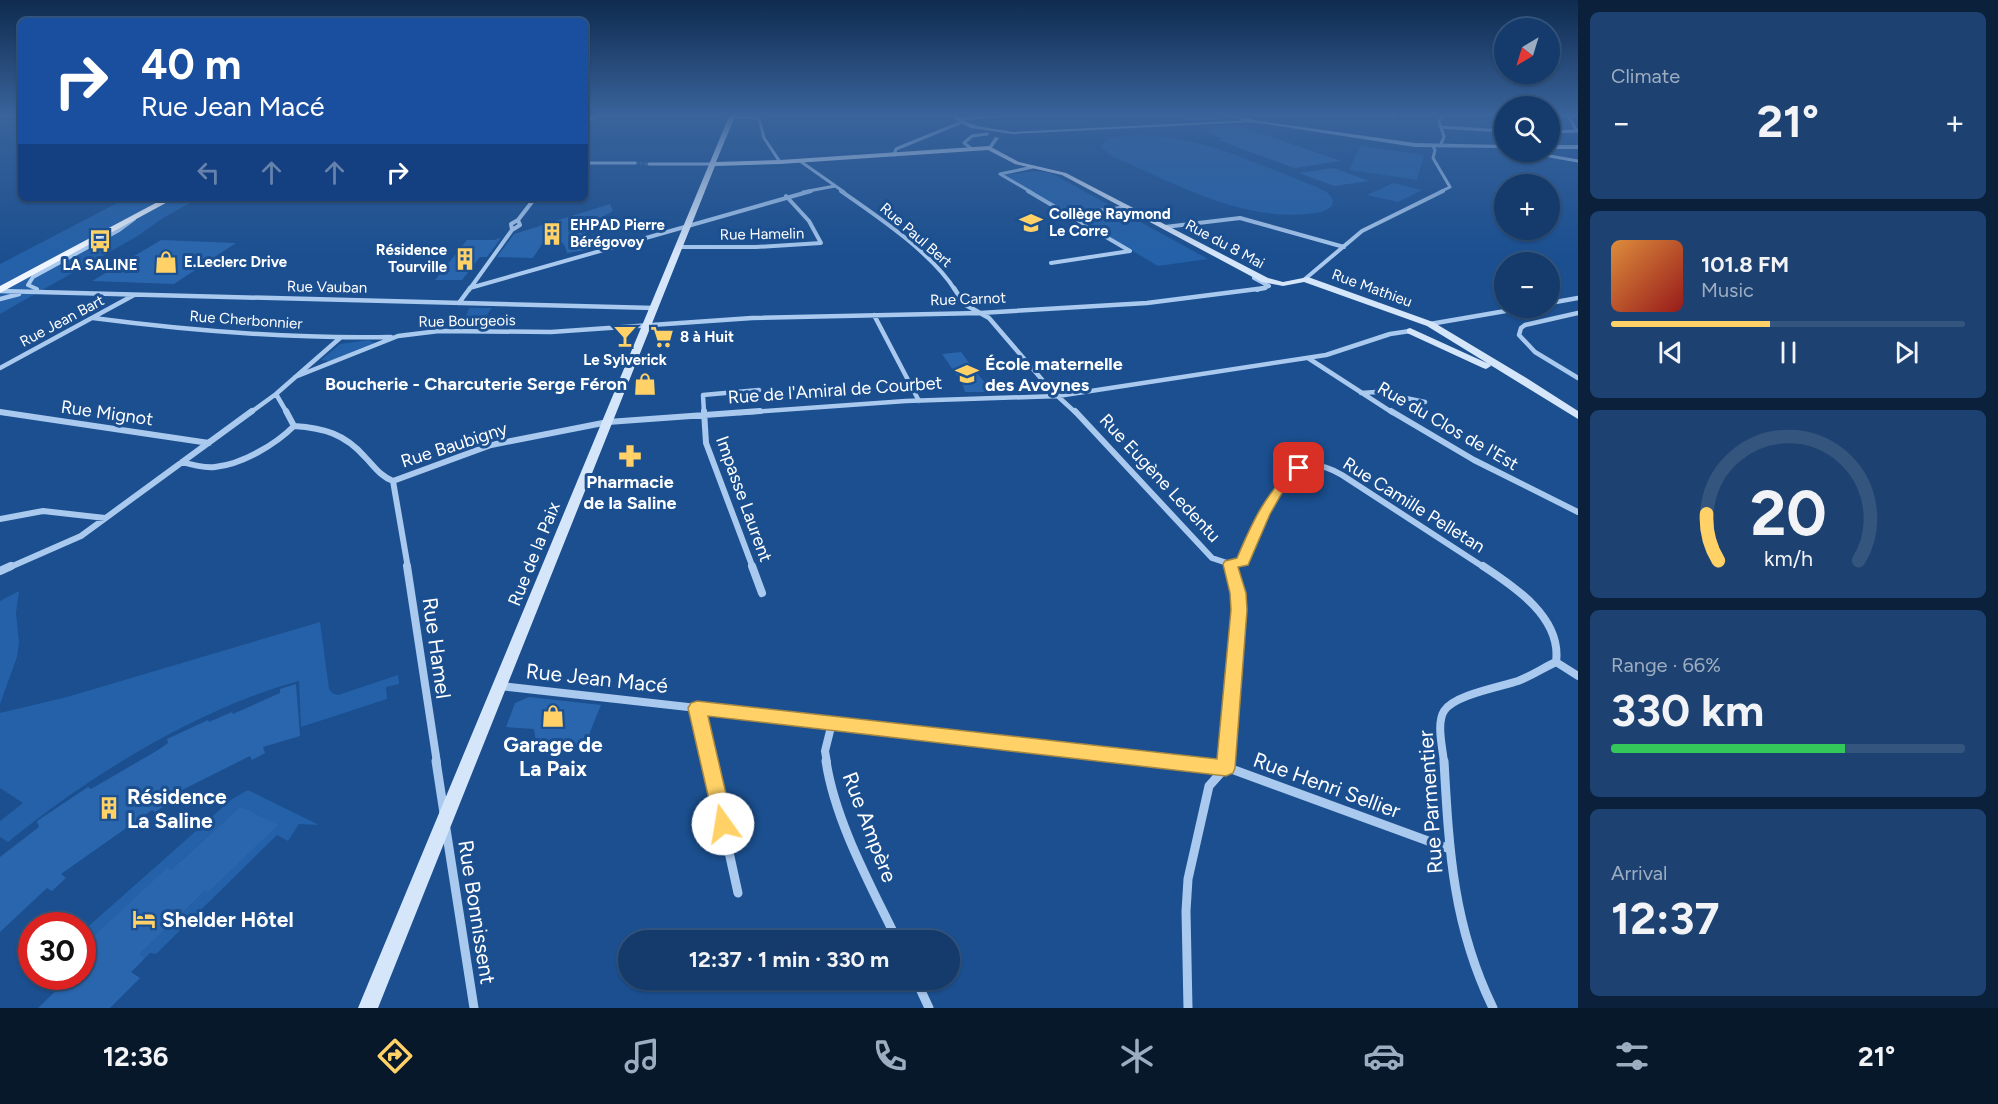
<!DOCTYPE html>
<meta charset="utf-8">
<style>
:root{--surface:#143b6b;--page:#1d4271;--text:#f1f3f6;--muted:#9dadc1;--line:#33557e;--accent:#ffd166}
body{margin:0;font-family:Figtree,sans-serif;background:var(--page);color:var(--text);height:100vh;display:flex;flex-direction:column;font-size:22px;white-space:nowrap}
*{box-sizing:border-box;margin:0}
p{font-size:20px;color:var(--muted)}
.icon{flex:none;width:33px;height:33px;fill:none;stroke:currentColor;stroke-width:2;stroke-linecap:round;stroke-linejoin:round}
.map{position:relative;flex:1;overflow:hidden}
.details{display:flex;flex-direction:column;gap:12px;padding:12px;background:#0b203b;width:420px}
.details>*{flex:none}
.guide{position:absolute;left:18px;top:18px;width:570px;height:183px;border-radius:9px;box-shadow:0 2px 4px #0004,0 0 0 2px var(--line);background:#1a4fa0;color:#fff;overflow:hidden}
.needle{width:39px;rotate:218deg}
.buttons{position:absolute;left:1494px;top:18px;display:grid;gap:12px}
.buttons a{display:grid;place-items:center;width:66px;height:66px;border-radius:50%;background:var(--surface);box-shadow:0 2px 4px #0004,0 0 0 2px var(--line);font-size:30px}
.speed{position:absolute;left:18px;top:912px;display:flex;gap:12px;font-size:30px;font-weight:700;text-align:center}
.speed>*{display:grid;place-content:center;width:78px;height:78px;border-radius:50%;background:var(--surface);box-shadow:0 2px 4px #0004,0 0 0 2px var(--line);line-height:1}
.speed .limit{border:9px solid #d22;background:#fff;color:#111}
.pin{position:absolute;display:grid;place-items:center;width:51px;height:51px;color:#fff;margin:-26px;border-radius:12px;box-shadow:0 3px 9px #0006}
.me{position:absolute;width:66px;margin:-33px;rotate:347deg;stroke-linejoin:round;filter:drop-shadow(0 0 4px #0008)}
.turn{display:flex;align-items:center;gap:21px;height:126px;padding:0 24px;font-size:27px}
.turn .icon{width:78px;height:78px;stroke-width:2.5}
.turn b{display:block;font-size:42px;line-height:51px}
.lanes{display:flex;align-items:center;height:57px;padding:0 24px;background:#0003;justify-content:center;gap:30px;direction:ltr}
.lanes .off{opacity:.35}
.big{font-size:45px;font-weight:700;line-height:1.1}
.details .tile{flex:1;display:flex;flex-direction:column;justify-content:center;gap:9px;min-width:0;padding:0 21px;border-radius:9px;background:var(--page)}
.details .dial{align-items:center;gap:0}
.dial svg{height:156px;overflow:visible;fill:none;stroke:var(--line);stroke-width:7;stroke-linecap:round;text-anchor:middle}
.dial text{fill:var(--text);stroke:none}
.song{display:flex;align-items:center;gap:18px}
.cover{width:72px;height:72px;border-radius:9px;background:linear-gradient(135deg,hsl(30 70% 55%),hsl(0 70% 35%))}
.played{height:6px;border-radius:3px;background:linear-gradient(90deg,var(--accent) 45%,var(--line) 45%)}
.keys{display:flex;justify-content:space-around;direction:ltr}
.heat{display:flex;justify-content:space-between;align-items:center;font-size:33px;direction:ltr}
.charge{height:9px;border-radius:4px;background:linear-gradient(90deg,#34c759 66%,var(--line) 0)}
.trip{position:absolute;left:618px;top:930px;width:342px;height:60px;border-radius:30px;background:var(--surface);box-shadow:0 2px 4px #0004,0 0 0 2px var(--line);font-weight:700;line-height:60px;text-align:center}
.tabs{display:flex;height:96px;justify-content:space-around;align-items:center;background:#08182b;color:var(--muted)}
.tabs .icon{width:42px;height:42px}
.tabs .on{color:var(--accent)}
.tabs b{font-size:27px;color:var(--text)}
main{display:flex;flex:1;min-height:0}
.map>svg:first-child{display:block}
.green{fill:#2461a8}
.building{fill:#2a66ad}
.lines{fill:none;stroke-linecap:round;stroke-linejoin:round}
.minor-tunnel{stroke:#3d69a0;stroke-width:3;stroke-dasharray:3 1.5;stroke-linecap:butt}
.minor-far5{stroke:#a9c9ee;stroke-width:3}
.minor-far4{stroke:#a9c9ee;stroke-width:4}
.minor-far3{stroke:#a9c9ee;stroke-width:4.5}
.minor-far2{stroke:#a9c9ee;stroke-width:6}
.minor-far1{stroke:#a9c9ee;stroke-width:8}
.minor{stroke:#a9c9ee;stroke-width:9}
.tertiary{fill:#a9c9ee;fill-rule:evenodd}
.secondary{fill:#d6e6fa;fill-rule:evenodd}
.primary{fill:#f0f6ff;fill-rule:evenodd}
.route{fill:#ffd166;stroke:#a68842;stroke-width:1.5}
.labels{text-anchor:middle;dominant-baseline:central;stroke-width:6;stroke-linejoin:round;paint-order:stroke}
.far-poi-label{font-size:15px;font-weight:bold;fill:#fff;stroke:#1b4f8f;text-anchor:start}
.far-street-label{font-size:15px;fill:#fff;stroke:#1b4f8f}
.poi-label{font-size:18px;font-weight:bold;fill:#fff;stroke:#1b4f8f;text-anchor:start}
.street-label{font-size:18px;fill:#fff;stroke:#1b4f8f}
.near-street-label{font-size:21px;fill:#fff;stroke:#1b4f8f}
.near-poi-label{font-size:21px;font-weight:bold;fill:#fff;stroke:#1b4f8f;text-anchor:start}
</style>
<main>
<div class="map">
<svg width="1578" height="1008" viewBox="0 0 1578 1008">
<rect width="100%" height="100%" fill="#1b4f8f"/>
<!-- green -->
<path class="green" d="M1133 135C1197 133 1258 165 1317 187L1328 193 1333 200 1332 205C1326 213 1315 213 1306 214 1237 220 1173 182 1111 156L1101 147 1107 140Z
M1360 146 1424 155 1417 180 1349 170Z
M1036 171 1051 173 1208 259 1158 266 1004 175Z
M1393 183 1422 190 1398 202 1367 195Z
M127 198H199L163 218 136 237 0 314V264Z
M469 308H492L482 321 487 322 483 328 462 327Z
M369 340 374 343 330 361 321 360 340 344Z
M19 591 16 613 19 643 17 657 0 704V601Z
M320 622 329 689 332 693 338 695 398 675 399 684 386 687 387 699 301 727 299 681C198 708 89 776 8 842L0 837V821L23 803 0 788V713L67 697Z
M248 790 319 825 299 824 288 841 277 835 156 954 150 953 145 958 140 954 205 891 208 893 277 825 241 806 171 870 168 868 85 944 83 942 82 932 232 799Z"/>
<!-- building -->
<path class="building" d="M1172 114H1206L1221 119 1188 121Z
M1237 125 1341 161 1294 168 1218 140 1224 139 1205 132 1210 131 1201 127Z
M1334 168 1369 181 1334 186 1299 173Z
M610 204 613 211 584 227 593 249 567 253 565 246 551 230 533 258 497 257 514 234Z
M501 238 487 257H480L462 280H435L467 240H494Z
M161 240 236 243 174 284 92 281Z
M961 352 975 371 993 392H965L962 383 942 354Z
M296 684 300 736 263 747 265 753 252 760 250 756 164 799 168 804 155 812 152 810 61 874 66 878 52 891 47 888 0 932V857L39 827 37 821 88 787 91 789 158 750 168 743 167 739 208 720 209 722 232 712 233 714 280 693V689Z
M529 697 601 705 590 732 592 750 536 743 534 729 506 727 515 703Z
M241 806 278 825 208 893 205 891 140 954 145 958 131 972 140 978 110 1008H38L71 976H82V966L97 953 85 944 168 867 171 870Z"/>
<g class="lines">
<!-- minor-tunnel -->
<path class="minor-tunnel" d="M635 163 649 164"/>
<!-- minor-far5 -->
<path class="minor-far5" d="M1226 114 1252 121
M1378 114 1395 117
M1550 114 1578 117
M732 117 759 118 764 138 780 162
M958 119 1025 114
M1440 127 1504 131
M585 130 590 119 600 114
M1550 132 1577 131 1568 116
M1433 146 1435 150 1433 158 1450 187 1440 192
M1440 146 1444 137 1439 121 1445 114
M972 149 964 143 972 136 987 134
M1527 152 1578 161
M894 155 896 149 962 122
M800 161 844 192
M585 163H635
M649 164H713
M803 192 835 186
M1031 192 1000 174 1033 167"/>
<!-- minor-far4 -->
<path class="minor-far4" d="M841 191C877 216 932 253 955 290
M1028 191 1130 251 1051 263
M1069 215 1127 207
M1165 227 1240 218 1344 247
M512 230 511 224 518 220 535 198
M679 247H756L821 243 809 221 786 196
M1256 276 1254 278 1269 286 1257 290
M1305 279 1362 231 1443 191
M470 288 811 191
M37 289 28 285 33 277 119 230 134 219
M469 290 512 230 520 225 518 220"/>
<!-- minor-far3 -->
<path class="minor-far3" d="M954 288 964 304 989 318 1051 390 1076 413
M0 291 654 308
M0 299 19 294
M459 303 470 288
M1550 303 1578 298
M1578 313 1525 325 1521 328 1519 335 1535 352 1578 378
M874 315 919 401
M93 318C192 331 291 339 391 337
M1430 324 1523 308
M1308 358 1393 413
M0 368 134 295
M295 377 398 336 439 331 551 332 752 318 980 313 1147 303 1265 288
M1361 393 1376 392 1425 402
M276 394 287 413
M0 412 5 413
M250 413 276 394 340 338
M704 413 703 395 759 390
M739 413 906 401 1058 396 1326 355 1390 334 1410 331"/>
<!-- minor-far2 -->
<path class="minor-far2" d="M286 411 294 426C324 428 345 434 365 457 374 466 380 476 393 481L491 445 608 422 760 411
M704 411 706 443 753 568
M1075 411 1212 558 1230 564
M1391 411 1474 460 1578 512
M0 412 209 443
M182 462C192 465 204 468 215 467 242 464 275 445 294 426
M393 481 408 568
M0 519 43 511 105 518
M1230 564 1243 561C1254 534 1273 479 1302 467 1315 461 1330 468 1342 475L1485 568
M1230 564 1231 568
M8 568 81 536 252 411"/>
<!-- minor-far1 -->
<path class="minor-far1" d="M407 566 437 763
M752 566 762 593
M1483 566C1515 587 1562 618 1556 662L1578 676
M0 571 11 566
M500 686 1189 763
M697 708 709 763
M827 763 825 751 832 723
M1226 763 1239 610 1238 593 1231 566
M1444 763C1443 749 1436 724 1444 711 1454 695 1500 687 1518 681 1531 676 1543 668 1556 662"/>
<!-- minor -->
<path class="minor" d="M436 761 444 813
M709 761 738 893
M826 761C835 821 871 886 897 940
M1176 761 1226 767 1450 849
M1444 761C1449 851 1453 926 1493 1008
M446 829 474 1008
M916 980 929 1008
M1188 1008 1186 911 1188 879 1209 786 1226 767V761"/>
<!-- tertiary -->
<path class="tertiary" d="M951 114H955C971 129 992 127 1012 132L1252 120 1415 143 1504 145V148L1415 147 1252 122 1012 134 971 128 957 121Z
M995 137 999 138 991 149H987Z
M1550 145H1578V149H1550Z"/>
<!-- secondary -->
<path class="secondary" d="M730 114H736L716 162 780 160 989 146 1019 162 1066 173 1268 278 1283 282 1308 277 1433 322 1528 379 1578 411V419L1427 326 1304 282 1283 286 1262 282 1062 175 1015 164 988 150 780 164 715 166 378 1008H358Z
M1410 328 1489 364 1491 366 1486 369 1483 368 1407 333V329Z"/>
<!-- primary -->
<path class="primary" d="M165 198H175L0 293V286Z"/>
</g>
<!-- sky -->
<linearGradient id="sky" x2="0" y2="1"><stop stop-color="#0f2b4f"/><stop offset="0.45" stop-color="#39639b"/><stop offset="1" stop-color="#39639b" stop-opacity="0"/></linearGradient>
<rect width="1578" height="255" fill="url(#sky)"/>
<!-- route -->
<path class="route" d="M1299 464 1306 468 1282 493 1270 514 1248 565 1238 567 1246 593 1247 610 1235 768 1233 773 1226 776 708 716 733 824 730 830 723 833 716 830 688 708 691 703 697 701 1217 759 1231 610 1230 593 1223 564 1225 561 1237 558C1254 518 1264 497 1295 465Z"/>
<!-- icons -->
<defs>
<g id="school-bare" transform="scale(1.8)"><path d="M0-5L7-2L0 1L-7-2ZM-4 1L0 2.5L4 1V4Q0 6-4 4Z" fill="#ffd166" stroke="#1b4f8f" stroke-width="2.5" paint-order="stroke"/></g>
<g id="building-bare" transform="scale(1.8)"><path d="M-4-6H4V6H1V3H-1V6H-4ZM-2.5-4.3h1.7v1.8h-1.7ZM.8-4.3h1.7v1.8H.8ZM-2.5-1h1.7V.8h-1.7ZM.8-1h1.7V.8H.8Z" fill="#ffd166" stroke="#1b4f8f" stroke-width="2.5" paint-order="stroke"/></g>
<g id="bus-bare" transform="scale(1.8)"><path d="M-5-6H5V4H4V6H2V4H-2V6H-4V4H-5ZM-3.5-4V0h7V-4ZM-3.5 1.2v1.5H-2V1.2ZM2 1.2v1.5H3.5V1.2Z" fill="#ffd166" stroke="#1b4f8f" stroke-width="2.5" paint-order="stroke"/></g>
<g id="shop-bare" transform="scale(1.8)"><path d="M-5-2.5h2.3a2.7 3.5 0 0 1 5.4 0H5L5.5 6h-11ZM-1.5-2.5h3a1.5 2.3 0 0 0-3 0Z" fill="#ffd166" stroke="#1b4f8f" stroke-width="2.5" paint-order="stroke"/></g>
<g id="bar-bare" transform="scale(1.8)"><path d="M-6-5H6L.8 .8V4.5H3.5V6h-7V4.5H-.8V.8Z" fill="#ffd166" stroke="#1b4f8f" stroke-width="2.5" paint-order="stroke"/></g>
<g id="supermarket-bare" transform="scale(1.8)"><path d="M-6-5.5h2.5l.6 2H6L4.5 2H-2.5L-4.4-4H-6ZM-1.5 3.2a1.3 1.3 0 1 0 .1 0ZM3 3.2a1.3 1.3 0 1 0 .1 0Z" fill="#ffd166" stroke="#1b4f8f" stroke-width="2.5" paint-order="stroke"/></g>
<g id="pharmacy-bare" transform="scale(1.8)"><path d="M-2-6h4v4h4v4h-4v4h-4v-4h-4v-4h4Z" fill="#ffd166" stroke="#1b4f8f" stroke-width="2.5" paint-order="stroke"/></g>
<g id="hotel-bare" transform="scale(1.8)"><path d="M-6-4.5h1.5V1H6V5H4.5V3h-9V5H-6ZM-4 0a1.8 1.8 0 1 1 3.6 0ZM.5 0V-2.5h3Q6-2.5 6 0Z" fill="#ffd166" stroke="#1b4f8f" stroke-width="2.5" paint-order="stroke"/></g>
</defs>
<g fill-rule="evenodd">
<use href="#school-bare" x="1031" y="223"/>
<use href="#building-bare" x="552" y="234"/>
<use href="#bus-bare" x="100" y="241"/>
<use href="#building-bare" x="465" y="259"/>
<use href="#shop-bare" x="166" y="262"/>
<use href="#bar-bare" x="625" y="336"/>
<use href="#supermarket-bare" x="662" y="337"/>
<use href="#school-bare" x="967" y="374"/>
<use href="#shop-bare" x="645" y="384"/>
<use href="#pharmacy-bare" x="630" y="456"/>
<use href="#shop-bare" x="553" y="716"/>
<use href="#building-bare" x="109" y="808"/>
<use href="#hotel-bare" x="144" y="919"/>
</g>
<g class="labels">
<!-- far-poi labels -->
<g class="far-poi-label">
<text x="1049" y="214">Collège Raymond<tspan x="1049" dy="17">Le Corre</tspan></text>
<text x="570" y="225">EHPAD Pierre<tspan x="570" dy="17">Bérégovoy</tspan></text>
<text x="447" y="250" text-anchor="end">Résidence<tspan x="447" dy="17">Tourville</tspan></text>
<text x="184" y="262">E.Leclerc Drive</text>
<text x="100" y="265" text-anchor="middle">LA SALINE</text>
<text x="680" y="337">8 à Huit</text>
<text x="625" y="360" text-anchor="middle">Le Sylverick</text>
</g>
<!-- far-street labels -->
<g class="far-street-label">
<text transform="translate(762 234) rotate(-1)">Rue Hamelin</text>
<text transform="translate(916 235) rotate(41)">Rue Paul Bert</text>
<text transform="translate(1225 244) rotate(28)">Rue du 8 Mai</text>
<text transform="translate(327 287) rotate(1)">Rue Vauban</text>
<text transform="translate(1372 288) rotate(20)">Rue Mathieu</text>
<text transform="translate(968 299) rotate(-2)">Rue Carnot</text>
<text transform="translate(246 320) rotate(4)">Rue Cherbonnier</text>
<text transform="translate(62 321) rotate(-28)">Rue Jean Bart</text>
<text transform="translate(467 321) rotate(-1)">Rue Bourgeois</text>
</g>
<!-- poi labels -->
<g class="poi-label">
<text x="985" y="364">École maternelle<tspan x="985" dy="21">des Avoynes</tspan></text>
<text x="627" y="384" text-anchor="end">Boucherie - Charcuterie Serge Féron</text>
<text x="630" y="482" text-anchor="middle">Pharmacie<tspan x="630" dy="21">de la Saline</tspan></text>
</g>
<!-- street labels -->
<g class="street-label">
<text transform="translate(835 390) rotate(-4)">Rue de l'Amiral de Courbet</text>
<text transform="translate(107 413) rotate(8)">Rue Mignot</text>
<text transform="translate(1448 426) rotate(30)">Rue du Clos de l'Est</text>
<text transform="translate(454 445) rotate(-18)">Rue Baubigny</text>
<text transform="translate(1160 478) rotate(47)">Rue Eugène Ledentu</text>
<text transform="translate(744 499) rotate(70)">Impasse Laurent</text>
<text transform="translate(1414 505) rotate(32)">Rue Camille Pelletan</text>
<text transform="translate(534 554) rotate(-68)">Rue de la Paix</text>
</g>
<!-- near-street labels -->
<g class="near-street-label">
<text transform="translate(437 648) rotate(82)">Rue Hamel</text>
<text transform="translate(597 678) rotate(6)">Rue Jean Macé</text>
<text transform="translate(1327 785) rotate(20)">Rue Henri Sellier</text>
<text transform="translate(1430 802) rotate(-94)">Rue Parmentier</text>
<text transform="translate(870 827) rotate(69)">Rue Ampère</text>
<text transform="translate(477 912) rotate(81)">Rue Bonnissent</text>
</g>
<!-- near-poi labels -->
<g class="near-poi-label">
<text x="553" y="744" text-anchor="middle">Garage de<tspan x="553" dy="24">La Paix</tspan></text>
<text x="127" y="796">Résidence<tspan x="127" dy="24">La Saline</tspan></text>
<text x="162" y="919">Shelder Hôtel</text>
</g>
</g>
</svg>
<div class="buttons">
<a><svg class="needle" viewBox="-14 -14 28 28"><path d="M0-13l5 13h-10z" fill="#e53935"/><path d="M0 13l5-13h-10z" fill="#9dadc1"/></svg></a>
<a><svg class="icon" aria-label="search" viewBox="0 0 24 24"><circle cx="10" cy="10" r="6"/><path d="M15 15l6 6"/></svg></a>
<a>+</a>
<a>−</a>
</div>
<div class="speed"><div class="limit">30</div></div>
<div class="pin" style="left:1299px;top:468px;background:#d93025"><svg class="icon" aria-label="arrive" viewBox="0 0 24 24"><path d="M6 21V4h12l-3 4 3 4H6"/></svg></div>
<svg class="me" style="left:723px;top:824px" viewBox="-20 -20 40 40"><circle r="19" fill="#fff"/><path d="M0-13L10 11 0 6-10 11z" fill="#ffd166"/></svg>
<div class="trip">12:37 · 1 min · 330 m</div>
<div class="guide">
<div class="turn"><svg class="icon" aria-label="right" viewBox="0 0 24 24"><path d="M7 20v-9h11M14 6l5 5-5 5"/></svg><div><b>40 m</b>Rue Jean Macé</div></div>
<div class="lanes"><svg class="icon off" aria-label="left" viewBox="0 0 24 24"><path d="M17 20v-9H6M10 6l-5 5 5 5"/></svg><svg class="icon off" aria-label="ahead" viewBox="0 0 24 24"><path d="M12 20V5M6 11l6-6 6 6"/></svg><svg class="icon off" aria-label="ahead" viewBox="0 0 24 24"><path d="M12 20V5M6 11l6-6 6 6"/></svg><svg class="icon" aria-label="right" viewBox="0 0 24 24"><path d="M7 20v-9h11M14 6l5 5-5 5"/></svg></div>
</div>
</div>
<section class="details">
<div class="tile"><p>Climate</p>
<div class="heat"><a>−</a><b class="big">21°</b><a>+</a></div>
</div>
<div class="tile">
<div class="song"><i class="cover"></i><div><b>101.8 FM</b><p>Music</p></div></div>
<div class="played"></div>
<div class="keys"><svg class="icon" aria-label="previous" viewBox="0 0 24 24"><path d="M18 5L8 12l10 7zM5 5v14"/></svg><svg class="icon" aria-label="pause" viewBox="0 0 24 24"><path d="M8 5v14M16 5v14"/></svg><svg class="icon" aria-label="next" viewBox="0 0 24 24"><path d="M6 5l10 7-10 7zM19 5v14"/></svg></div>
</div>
<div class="tile dial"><svg viewBox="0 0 100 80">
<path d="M14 69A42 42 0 1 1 86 69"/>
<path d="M14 69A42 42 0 0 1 8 45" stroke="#ffd166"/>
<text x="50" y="56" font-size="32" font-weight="700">20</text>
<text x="50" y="72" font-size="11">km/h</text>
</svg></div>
<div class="tile"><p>Range · 66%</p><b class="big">330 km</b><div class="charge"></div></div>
<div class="tile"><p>Arrival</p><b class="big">12:37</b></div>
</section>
</main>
<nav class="tabs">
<b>12:36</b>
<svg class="icon on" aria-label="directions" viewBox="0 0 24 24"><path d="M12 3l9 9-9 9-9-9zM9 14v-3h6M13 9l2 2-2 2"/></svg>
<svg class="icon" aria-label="music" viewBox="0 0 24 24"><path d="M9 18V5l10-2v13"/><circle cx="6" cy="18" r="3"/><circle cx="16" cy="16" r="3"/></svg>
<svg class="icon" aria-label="phone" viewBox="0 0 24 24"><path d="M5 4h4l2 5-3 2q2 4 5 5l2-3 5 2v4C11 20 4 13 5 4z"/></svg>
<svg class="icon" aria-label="climate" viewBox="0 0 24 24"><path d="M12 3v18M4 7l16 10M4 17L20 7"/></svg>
<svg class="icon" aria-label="car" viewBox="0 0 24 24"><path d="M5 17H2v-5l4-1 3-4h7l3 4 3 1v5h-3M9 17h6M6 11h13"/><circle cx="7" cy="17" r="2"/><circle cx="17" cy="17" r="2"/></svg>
<svg class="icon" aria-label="filters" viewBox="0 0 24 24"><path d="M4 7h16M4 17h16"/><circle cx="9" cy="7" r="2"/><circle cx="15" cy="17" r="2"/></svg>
<b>21°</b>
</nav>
